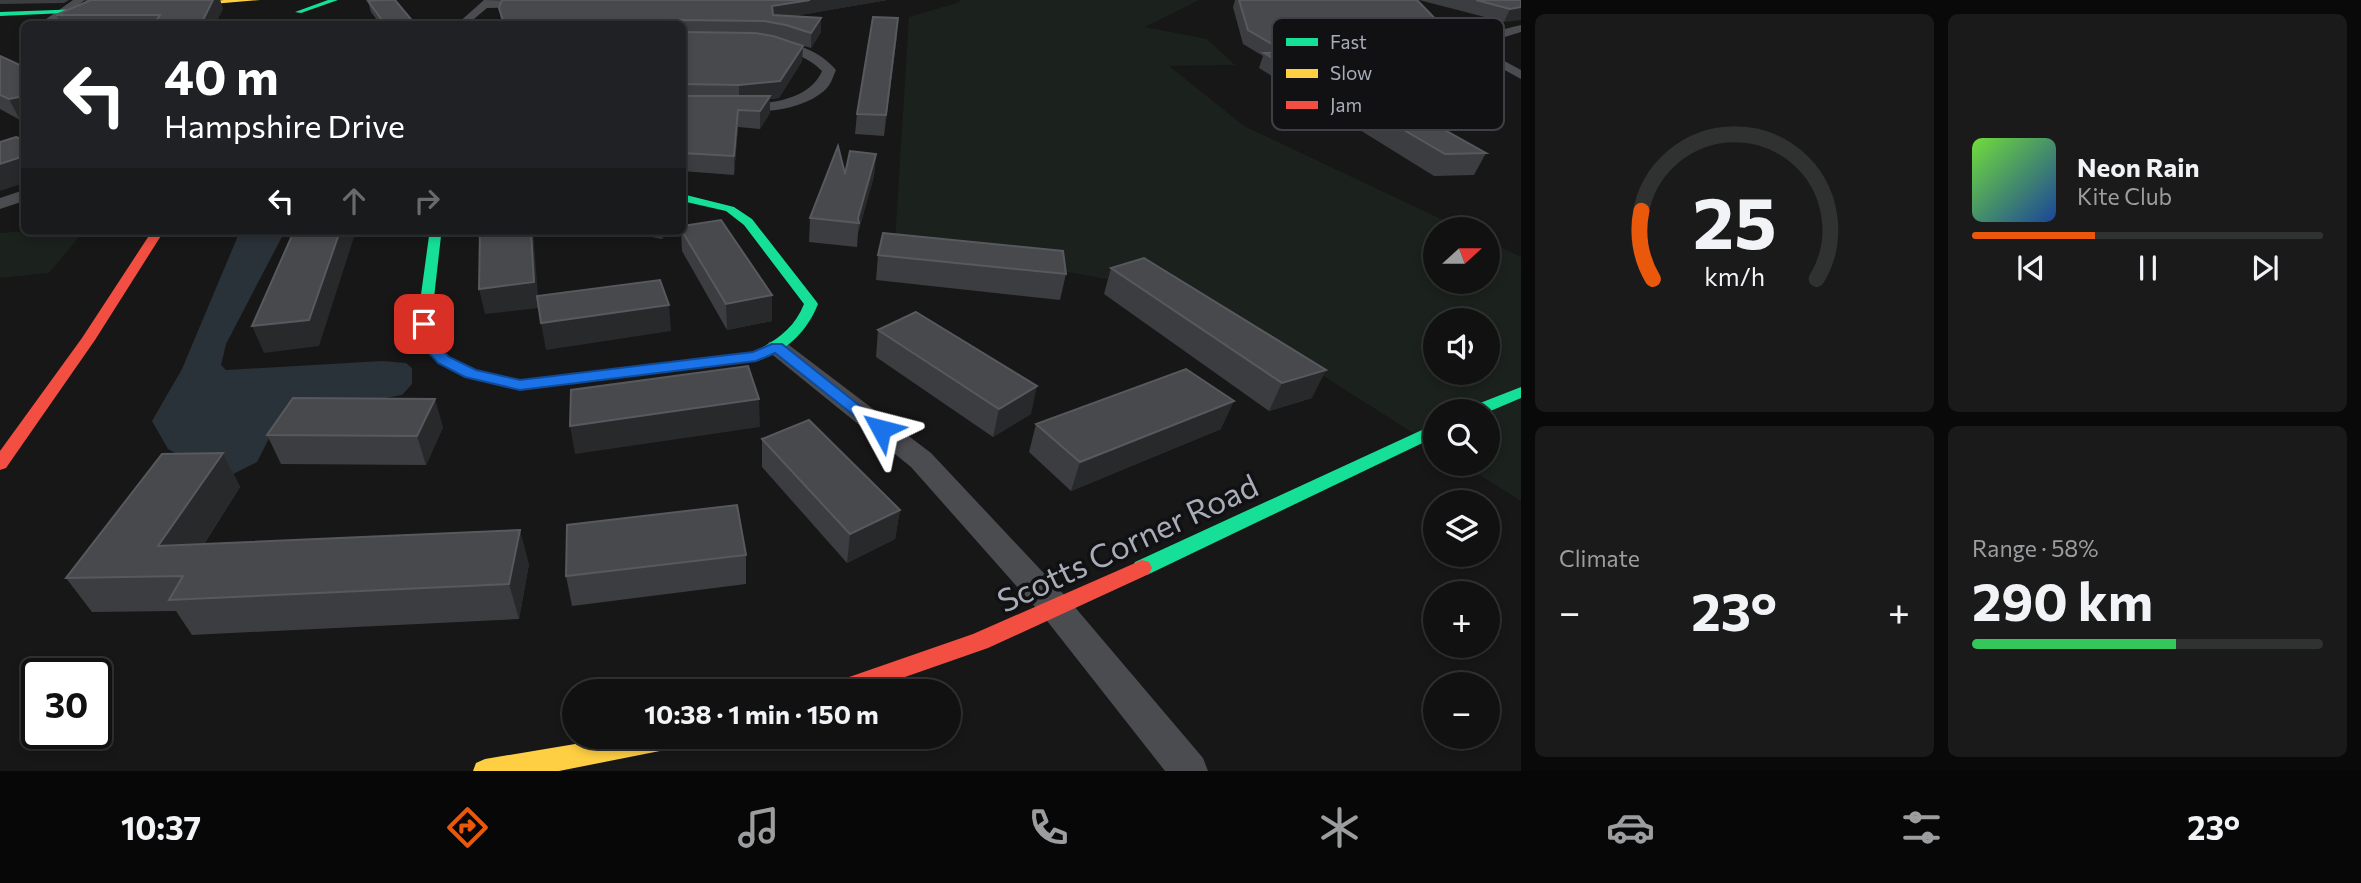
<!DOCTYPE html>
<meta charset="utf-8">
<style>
:root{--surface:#111;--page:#1a1a1a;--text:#f1f3f6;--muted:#9c9d9f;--line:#303131;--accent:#ea580c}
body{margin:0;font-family:Commissioner,sans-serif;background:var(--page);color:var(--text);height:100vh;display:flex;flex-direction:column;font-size:26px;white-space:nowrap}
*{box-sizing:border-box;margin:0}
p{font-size:23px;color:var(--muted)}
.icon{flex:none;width:38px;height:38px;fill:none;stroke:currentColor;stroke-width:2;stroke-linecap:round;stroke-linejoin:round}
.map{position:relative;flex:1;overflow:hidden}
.panel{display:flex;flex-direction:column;gap:14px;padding:14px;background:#090909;width:840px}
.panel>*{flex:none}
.hud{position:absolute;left:21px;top:21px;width:665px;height:214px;border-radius:10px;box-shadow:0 4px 10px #0003,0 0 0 2px var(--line);background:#202124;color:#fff;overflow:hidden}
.needle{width:46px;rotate:69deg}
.controls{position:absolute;left:1423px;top:217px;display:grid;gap:14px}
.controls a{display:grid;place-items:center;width:77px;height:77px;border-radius:50%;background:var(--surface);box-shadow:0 4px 10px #0003,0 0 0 2px var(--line);font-size:35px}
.speed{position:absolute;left:21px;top:658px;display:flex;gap:14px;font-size:35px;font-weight:700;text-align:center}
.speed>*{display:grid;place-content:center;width:91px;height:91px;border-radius:50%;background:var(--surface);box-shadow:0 4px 10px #0003,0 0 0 2px var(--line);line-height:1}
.speed .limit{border:4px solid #111;border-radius:10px;background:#fff;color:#111}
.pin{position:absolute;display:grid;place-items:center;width:60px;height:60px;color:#fff;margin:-30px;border-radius:14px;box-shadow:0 4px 10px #0006}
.me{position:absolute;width:77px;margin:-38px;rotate:308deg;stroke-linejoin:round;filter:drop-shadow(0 0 5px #0008)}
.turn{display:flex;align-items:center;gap:24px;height:147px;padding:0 28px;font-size:32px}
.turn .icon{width:91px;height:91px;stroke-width:2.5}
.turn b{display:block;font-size:49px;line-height:60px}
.lanes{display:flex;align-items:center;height:66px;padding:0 28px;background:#0003;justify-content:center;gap:35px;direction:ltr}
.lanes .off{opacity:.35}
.big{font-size:52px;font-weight:700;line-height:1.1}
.panel .widget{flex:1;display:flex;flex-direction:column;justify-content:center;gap:10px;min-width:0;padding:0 24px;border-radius:10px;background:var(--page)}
.panel .dial{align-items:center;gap:0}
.dial svg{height:182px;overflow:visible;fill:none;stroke:var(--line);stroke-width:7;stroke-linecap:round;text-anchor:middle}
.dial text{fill:var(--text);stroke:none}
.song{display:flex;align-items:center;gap:21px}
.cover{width:84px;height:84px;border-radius:10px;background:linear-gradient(135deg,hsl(100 70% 55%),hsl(220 70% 35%))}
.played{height:7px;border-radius:4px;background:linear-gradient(90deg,var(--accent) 35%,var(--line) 35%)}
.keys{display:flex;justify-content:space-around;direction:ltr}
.heat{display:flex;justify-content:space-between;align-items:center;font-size:38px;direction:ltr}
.charge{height:10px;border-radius:5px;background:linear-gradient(90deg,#34c759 58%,var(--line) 0)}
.panel .tiles{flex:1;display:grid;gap:14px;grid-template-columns:repeat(2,1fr)}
.trip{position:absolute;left:562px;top:679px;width:399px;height:70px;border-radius:35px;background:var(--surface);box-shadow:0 4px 10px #0003,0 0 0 2px var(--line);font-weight:700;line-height:70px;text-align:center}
.tabs{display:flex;height:112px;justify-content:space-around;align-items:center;background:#070707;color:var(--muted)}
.tabs .icon{width:49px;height:49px}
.tabs .active{color:var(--accent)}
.tabs b{font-size:32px;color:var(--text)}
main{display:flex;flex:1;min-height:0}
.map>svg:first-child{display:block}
.green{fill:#1b211c;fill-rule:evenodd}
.water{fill:#2a3239}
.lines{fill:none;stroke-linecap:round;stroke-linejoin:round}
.street{fill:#4b4c50;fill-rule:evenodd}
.fast{fill:#16e098;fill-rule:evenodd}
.slow{fill:#ffcf43;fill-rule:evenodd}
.jam{fill:#f24e42;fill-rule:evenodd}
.wall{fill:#3c3d40}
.shaded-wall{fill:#28292a}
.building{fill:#48494d;stroke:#57595e;stroke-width:2}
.route{fill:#1a73e8;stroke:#114b97;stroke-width:2}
.labels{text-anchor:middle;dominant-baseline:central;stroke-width:7;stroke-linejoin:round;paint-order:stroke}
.near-street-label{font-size:32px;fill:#a8adb8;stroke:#111113}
.key{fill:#111113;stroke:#3e4045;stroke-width:2}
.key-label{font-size:19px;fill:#a8adb8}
</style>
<main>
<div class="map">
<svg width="1521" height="771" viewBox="0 0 1521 771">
<rect width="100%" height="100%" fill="#171717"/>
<!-- green -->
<path class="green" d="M959 0H1199L1145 27 1207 39 1235 65 1169 66 1244 126 1462 229H1435V282H1488V241L1521 257V501L1462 464H1488V411H1435V447L1196 295 895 241 909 17 960 2ZM1435 320H1488V373H1435Z
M25 231H84L49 273 0 278V233Z"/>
<!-- water -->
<path class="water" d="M240 231H285L226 344 221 365 226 370 382 361 406 363 412 368V384L402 395 345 405 277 423 257 462 233 474 215 475 168 449 152 421 182 369Z"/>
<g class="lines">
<!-- street -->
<path class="street" d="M73 0H85L51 24H39Z
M484 0 533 1 538 4 533 7 487 8 468 24H457Z
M1521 25V32L1482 44 1484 50 1521 70V79L1472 52 1470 43 1480 35Z
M773 41C797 43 820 51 836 70 833 77 831 84 826 89 794 120 723 112 682 110V102C723 103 803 115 822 71 806 55 790 52 769 48L767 45Z
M24 190V201L0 209V198Z
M777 340 785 342 931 453 1068 599 1203 758 1208 771H1165L1044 617 911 467 769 352 765 347 769 342Z"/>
<!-- fast -->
<path class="fast" d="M328 0H338L301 13 295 12Z
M111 8 109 11 0 16V12Z
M682 194 734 207 752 219 816 301 818 304C807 332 785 353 756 361L520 390 466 377 438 363 421 343 417 324 429 236 433 231H445L441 236 431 324 435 342 448 357 476 370 520 380 753 352C776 341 794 329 804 304L744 225 726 211 682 201Z
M1521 387V398L1488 412 1468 411 1470 407Z
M1435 424V437L1149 574 1142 576 1135 574 1132 568 1135 562Z"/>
<!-- slow -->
<path class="slow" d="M224 0H260L177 7 174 5Z
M617 737H687L683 745 675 748 559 771H473L476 763 485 759Z"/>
<!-- jam -->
<path class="jam" d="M152 231H164L95 340 6 468 0 470V451L82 338Z
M1142 560 1149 562 1152 568 1149 574 988 648 865 691H826L829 684 973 634Z"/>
</g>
<!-- wall -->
<path class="wall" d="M0 0H69L64 3 0 4Z
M85 0H220L223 9 215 24H61L56 15 86 2Z
M502 0H887L794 16 821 18V32L811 48 781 39 803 46 802 61 779 98 770 99V113L760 129 738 127 734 175 682 171V24H502L499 8Z
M1235 0H1417L1450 34 1443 48H1438L1500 82 1492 98 1392 101 1486 153 1474 175 1434 176 1347 122 1356 102 1316 103 1259 68 1263 56 1243 44 1233 7Z
M1419 0H1521L1504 22Z
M368 1 415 24H380L371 12Z
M897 35 884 136 855 134 857 114Z
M0 56 24 67V119L20 120 0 109Z
M876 154 874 176 858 233 857 247 809 242 810 218 845 174Z
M620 231H669L662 239Z
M681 231H682L772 295V321L727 330 682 251Z
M878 255 1066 274 1060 300 876 280Z
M1111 268 1312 398 1269 411 1104 294Z
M878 330 1031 414 993 437 876 357Z
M1036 424 1221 429 1071 491 1029 452Z
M443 427 426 465 281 464 267 435Z
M762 439 900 510 895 539 847 563 762 467Z
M223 453 240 487 204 544 529 564 519 619 192 635 176 611 92 612 66 578Z
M746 555V584L572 606 566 576Z"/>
<!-- shaded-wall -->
<path class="shaded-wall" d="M213 0H220L223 9 215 24H201Z
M810 0H887L772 20V6Z
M1521 7V20L1504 22 1510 9Z
M821 18V32L811 48V33Z
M898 18 897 35 884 136 886 115Z
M803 46 802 61 779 98 770 99V113L760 129V111L739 102V85Z
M24 96V119L20 120 9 99Z
M738 110V127L734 175V156Z
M876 154 874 176 858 233 859 223 858 218Z
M24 156V183L0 191V164Z
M340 231H356L319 346 264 353 252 326Z
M531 231H533L539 308 485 314 479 289Z
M661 231H669L662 239Z
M772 295V321L727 330 726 304Z
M669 305 671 331 546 350 541 323Z
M1326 370 1312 398 1269 411 1282 383Z
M1037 386 1031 414 993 437 999 409Z
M435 399 443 427 426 465 417 436Z
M759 399 760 427 575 454 570 426Z
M1234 401 1221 429 1071 491 1080 462Z
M223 453 240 487 183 576 158 546Z
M900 510 895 539 847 563 850 534Z
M520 530 529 564 519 619 509 584Z"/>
<!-- building -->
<path class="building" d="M91 0H213L201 24H154L160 15H56Z
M378 0H395L415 24H385L368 1Z
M502 0H810L772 6 773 15 821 18 811 33 786 25 764 21 679 20V24H504L499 8Z
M1239 0H1417L1450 34 1406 30 1500 82 1322 87 1264 53H1287L1248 30Z
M1476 0H1521V7L1510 9Z
M873 17 898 18 886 115 857 114Z
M682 32 755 33 773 36 803 46 780 81 739 85 682 84Z
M0 56 24 67V96L9 99 0 95Z
M1366 86 1486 153 1445 154 1356 102Z
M682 96H770L760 111 738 110 734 156 682 153Z
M16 137 24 140V156L0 164V142Z
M838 146 845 174 850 151 876 154 858 218 859 223 810 218Z
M721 220 772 295 726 304 682 231V226Z
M294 231H340L309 320 252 326Z
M480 231H531L534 282 479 289Z
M883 233 1063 251 1066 274 878 255Z
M1144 258 1326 370 1282 383 1111 268Z
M660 280 669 305 541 323 537 296Z
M916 312 1037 386 999 409 878 330Z
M748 366 759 399 570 426 571 390Z
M1186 369 1234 401 1080 462 1036 424Z
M293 398 435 399 417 436 267 435Z
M809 420 900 510 850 534 762 439Z
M223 453 158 546 520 530 509 584 169 600 183 576 66 578 162 454Z
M737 505 746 555 566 576 567 525Z"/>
<!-- route -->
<path class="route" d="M424 320 431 324 435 342 449 357 476 370 520 380 753 352 772 344H782L889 429 881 434 875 432 775 353 756 361 520 390 465 377 438 363 421 344 417 324Z"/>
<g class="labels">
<!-- near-street labels -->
<g class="near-street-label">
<text transform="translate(1127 542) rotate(-25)">Scotts Corner Road</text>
</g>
</g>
<!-- legend -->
<rect x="1272" y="18" width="232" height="112" rx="10" class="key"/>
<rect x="1286" y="38" width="32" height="8" fill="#16e098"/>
<rect x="1286" y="69" width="32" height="9" fill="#ffcf43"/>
<rect x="1286" y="101" width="32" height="8" fill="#f24e42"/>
<g class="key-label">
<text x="1330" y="49">Fast</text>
<text x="1330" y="80">Slow</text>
<text x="1330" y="112">Jam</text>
</g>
</svg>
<div class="controls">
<a><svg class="needle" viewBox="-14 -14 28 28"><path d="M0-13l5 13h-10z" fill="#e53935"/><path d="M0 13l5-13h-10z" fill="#9c9d9f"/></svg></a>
<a><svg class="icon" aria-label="sound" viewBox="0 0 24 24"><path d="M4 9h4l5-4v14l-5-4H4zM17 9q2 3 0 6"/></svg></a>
<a><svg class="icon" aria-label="search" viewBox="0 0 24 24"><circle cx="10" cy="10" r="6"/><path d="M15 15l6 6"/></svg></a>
<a><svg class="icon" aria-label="layers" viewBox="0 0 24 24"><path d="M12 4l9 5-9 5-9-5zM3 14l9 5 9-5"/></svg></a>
<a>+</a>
<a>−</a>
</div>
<div class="speed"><div class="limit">30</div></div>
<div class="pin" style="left:424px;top:324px;background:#d93025"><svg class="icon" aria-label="arrive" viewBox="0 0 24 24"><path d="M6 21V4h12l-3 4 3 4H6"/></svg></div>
<svg class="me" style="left:881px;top:429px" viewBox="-20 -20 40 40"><path d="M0-17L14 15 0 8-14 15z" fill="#1a73e8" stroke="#fff" stroke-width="4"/></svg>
<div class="trip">10:38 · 1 min · 150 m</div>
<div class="hud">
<div class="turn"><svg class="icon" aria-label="left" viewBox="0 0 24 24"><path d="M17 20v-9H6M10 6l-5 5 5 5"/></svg><div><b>40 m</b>Hampshire Drive</div></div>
<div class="lanes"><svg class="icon" aria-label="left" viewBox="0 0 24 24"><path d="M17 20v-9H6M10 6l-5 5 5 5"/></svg><svg class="icon off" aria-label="ahead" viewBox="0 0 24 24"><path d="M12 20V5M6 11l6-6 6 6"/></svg><svg class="icon off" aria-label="right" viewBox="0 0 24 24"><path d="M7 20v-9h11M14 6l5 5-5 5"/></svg></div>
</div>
</div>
<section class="panel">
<div class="tiles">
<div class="widget dial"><svg viewBox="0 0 100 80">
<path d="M14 69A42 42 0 1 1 86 69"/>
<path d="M14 69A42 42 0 0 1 9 39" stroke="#ea580c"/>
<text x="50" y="56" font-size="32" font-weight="700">25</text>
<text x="50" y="72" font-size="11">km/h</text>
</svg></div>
<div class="widget">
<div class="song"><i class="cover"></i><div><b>Neon Rain</b><p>Kite Club</p></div></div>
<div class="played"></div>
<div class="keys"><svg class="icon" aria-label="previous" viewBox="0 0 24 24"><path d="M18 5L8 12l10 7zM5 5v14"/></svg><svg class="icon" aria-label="pause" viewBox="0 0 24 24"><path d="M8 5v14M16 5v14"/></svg><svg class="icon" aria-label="next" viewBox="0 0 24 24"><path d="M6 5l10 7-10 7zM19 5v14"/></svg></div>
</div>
<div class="widget"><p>Climate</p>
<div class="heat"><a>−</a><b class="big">23°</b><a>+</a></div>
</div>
<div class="widget"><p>Range · 58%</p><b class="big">290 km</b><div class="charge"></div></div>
</div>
</section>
</main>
<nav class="tabs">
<b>10:37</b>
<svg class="icon active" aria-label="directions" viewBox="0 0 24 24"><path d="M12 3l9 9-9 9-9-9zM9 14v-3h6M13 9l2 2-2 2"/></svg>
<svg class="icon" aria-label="music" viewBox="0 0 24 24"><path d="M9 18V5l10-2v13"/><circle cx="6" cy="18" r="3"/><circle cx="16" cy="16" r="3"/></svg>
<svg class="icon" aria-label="phone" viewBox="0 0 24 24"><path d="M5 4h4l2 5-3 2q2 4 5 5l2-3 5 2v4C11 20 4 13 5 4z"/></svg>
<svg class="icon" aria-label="climate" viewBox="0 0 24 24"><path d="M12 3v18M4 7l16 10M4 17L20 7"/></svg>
<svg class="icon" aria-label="car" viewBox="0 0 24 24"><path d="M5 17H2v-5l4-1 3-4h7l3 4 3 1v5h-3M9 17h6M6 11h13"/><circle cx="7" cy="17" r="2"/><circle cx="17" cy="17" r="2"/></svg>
<svg class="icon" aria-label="filters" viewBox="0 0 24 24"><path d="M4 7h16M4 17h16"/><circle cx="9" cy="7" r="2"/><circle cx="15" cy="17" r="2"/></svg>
<b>23°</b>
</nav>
